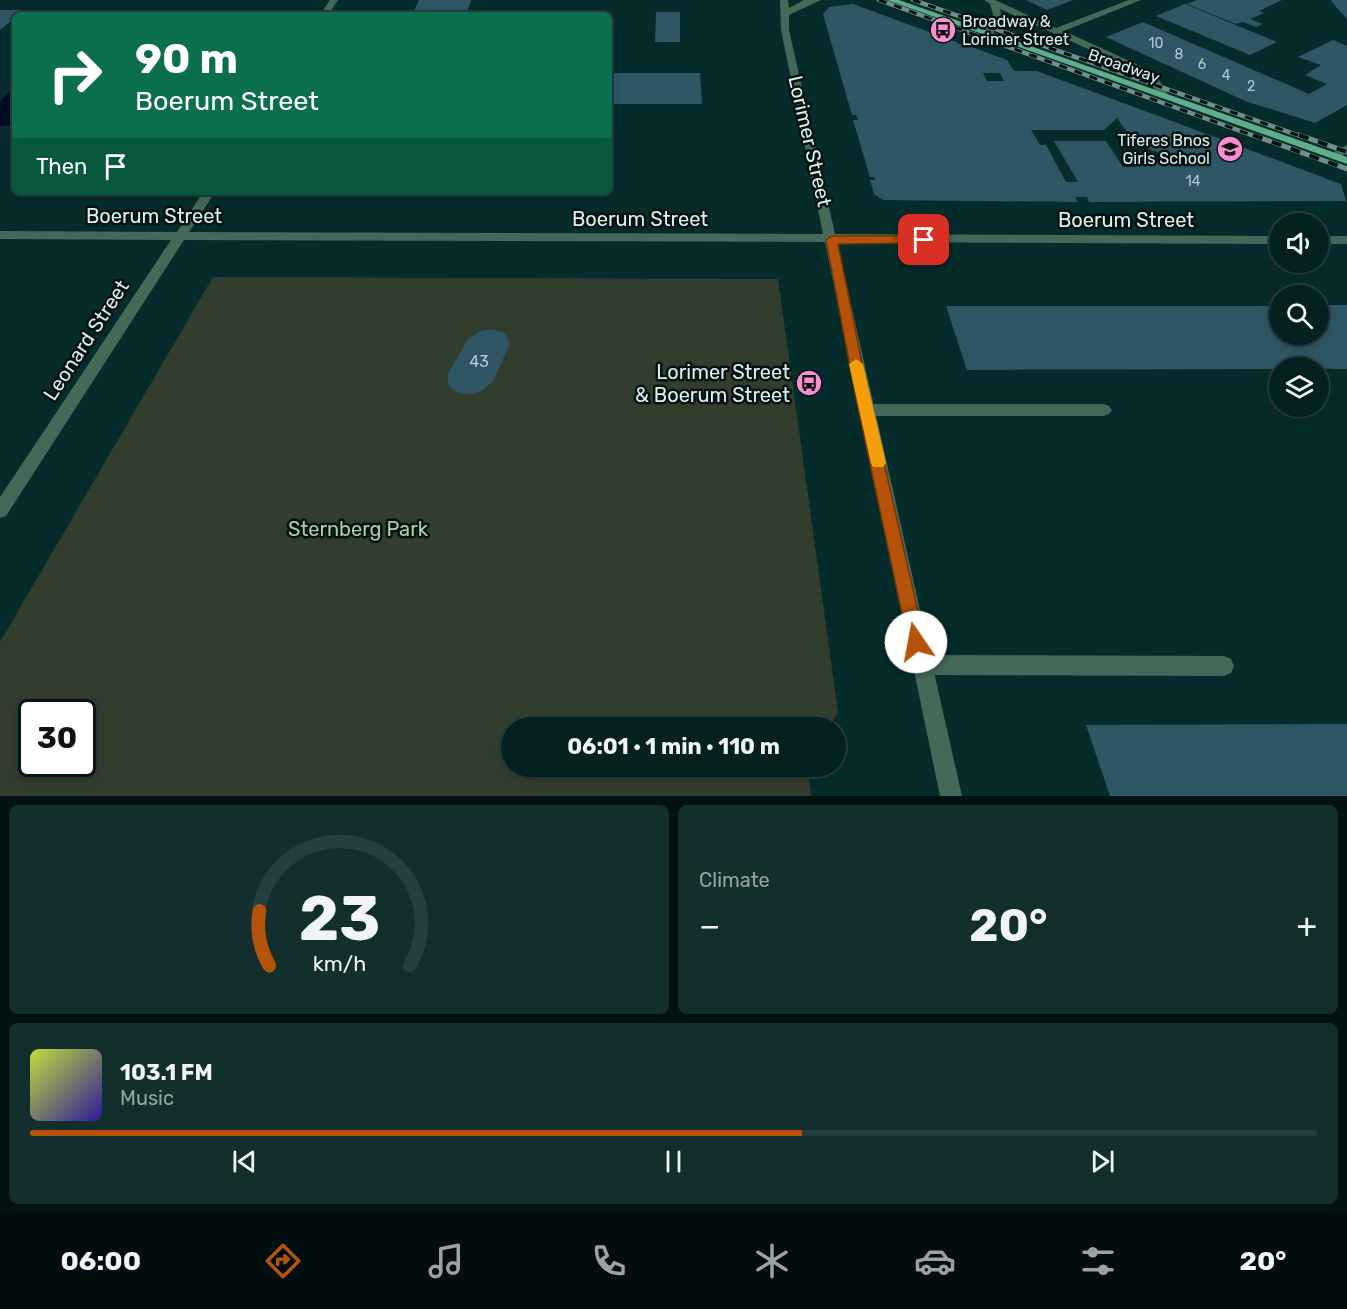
<!DOCTYPE html>
<meta charset="utf-8">
<style>
:root{--surface:#042120;--page:#122e2d;--text:#f1f3f6;--muted:#97a3a5;--line:#253e3e;--accent:#b45309}
body{margin:0;font-family:Rubik,sans-serif;background:var(--page);color:var(--text);height:100vh;display:flex;flex-direction:column;font-size:22px;white-space:nowrap}
*{box-sizing:border-box;margin:0}
p{font-size:20px;color:var(--muted)}
.icon{flex:none;width:33px;height:33px;fill:none;stroke:currentColor;stroke-width:2;stroke-linecap:round;stroke-linejoin:round}
.map{position:relative;height:796px;overflow:hidden}
.side{display:flex;flex-direction:column;gap:9px;padding:9px;background:#021212;flex:1}
.side>*{flex:none}
.banner{position:absolute;left:12px;top:12px;width:600px;height:183px;border-radius:9px;box-shadow:0 3px 9px #0003,0 0 0 2px var(--line);background:#0b6e4f;color:#fff;overflow:hidden}
.controls{position:absolute;left:1269px;top:213px;display:grid;gap:12px}
.controls a{display:grid;place-items:center;width:60px;height:60px;border-radius:50%;background:var(--surface);box-shadow:0 3px 9px #0003,0 0 0 2px var(--line);font-size:30px}
.speed{position:absolute;left:18px;top:699px;display:flex;gap:12px;font-size:30px;font-weight:700;text-align:center}
.speed>*{display:grid;place-content:center;width:78px;height:78px;border-radius:50%;background:var(--surface);box-shadow:0 3px 9px #0003,0 0 0 2px var(--line);line-height:1}
.speed .limit{border:3px solid #111;border-radius:9px;background:#fff;color:#111}
.pin{position:absolute;display:grid;place-items:center;width:51px;height:51px;color:#fff;margin:-26px;border-radius:12px;box-shadow:0 3px 9px #0006}
.me{position:absolute;width:66px;margin:-33px;rotate:348deg;stroke-linejoin:round;filter:drop-shadow(0 0 4px #0008)}
.turn{display:flex;align-items:center;gap:21px;height:126px;padding:0 24px;font-size:27px}
.turn .icon{width:78px;height:78px;stroke-width:2.5}
.turn b{display:block;font-size:42px;line-height:51px}
.then{display:flex;align-items:center;height:57px;padding:0 24px;background:#0003;gap:12px;font-size:22px}
.big{font-size:45px;font-weight:700;line-height:1.1}
.side .card{flex:1;display:flex;flex-direction:column;justify-content:center;gap:9px;min-width:0;padding:0 21px;border-radius:9px;background:var(--page)}
.side .dial{align-items:center;gap:0}
.dial svg{height:156px;overflow:visible;fill:none;stroke:var(--line);stroke-width:7;stroke-linecap:round;text-anchor:middle}
.dial text{fill:var(--text);stroke:none}
.song{display:flex;align-items:center;gap:18px}
.cover{width:72px;height:72px;border-radius:9px;background:linear-gradient(135deg,hsl(70 70% 55%),hsl(250 70% 35%))}
.played{height:6px;border-radius:3px;background:linear-gradient(90deg,var(--accent) 60%,var(--line) 60%)}
.keys{display:flex;justify-content:space-around;direction:ltr}
.heat{display:flex;justify-content:space-between;align-items:center;font-size:33px;direction:ltr}
.side .tiles{flex:1;display:grid;gap:9px;grid-template-columns:1fr 1fr}
.card:last-child{grid-column:span 2}
.trip{position:absolute;left:501px;top:717px;width:345px;height:60px;border-radius:30px;background:var(--surface);box-shadow:0 3px 9px #0003,0 0 0 2px var(--line);font-weight:700;line-height:60px;text-align:center}
.tabs{display:flex;height:96px;justify-content:space-around;align-items:center;background:#020d0d;color:var(--muted)}
.tabs .icon{width:42px;height:42px}
.tabs .active{color:var(--accent)}
.tabs b{font-size:27px;color:var(--text)}
.map>svg:first-child{display:block}
.green{fill:#333d2d;fill-rule:evenodd}
.water{fill:#000c21}
.building{fill:#2f5664;fill-rule:evenodd}
.lines{fill:none;stroke-linecap:round;stroke-linejoin:round}
.service{fill:#456958;fill-rule:evenodd}
.minor{fill:#456958;fill-rule:evenodd}
.primary{fill:#5fad8a;fill-rule:evenodd}
.rail-far1-casing{stroke:#718e8d;stroke-width:4.5}
.rail-casing{stroke:#718e8d;stroke-width:5}
.rail-far1{stroke:#041211;stroke-width:3;stroke-dasharray:8;stroke-linecap:butt}
.rail{stroke:#041211;stroke-width:4;stroke-dasharray:10;stroke-linecap:butt}
.route{fill:#b45309;stroke:#753606;stroke-width:1.5}
.slow{fill:#f59e0b}
.labels{text-anchor:middle;dominant-baseline:central;stroke-width:5;stroke-linejoin:round;paint-order:stroke}
.far-number-label{font-size:14px;fill:#b1cacc}
.far-poi-label{font-size:16px;fill:#dcf0ef;stroke:#041211;text-anchor:start}
.far-street-label{font-size:16px;fill:#dcf0ef;stroke:#041211}
.number-label{font-size:16px;fill:#b1cacc}
.street-label{font-size:20px;fill:#dcf0ef;stroke:#041211}
.poi-label{font-size:20px;fill:#dcf0ef;stroke:#041211;text-anchor:end}
.park-label{font-size:20px;fill:#b0d19c;stroke:#041211}
</style>
<div class="map">
<svg width="1347" height="796" viewBox="0 0 1347 796">
<rect width="100%" height="100%" fill="#052c2b"/>
<!-- green -->
<path class="green" d="M213 277 778 279 838 712 828 728H512V766L808 767 811 796H0V642ZM32 712H82V764H32Z"/>
<!-- water -->
<path class="water" d="M15 87V126H0V101Z"/>
<!-- building -->
<path class="building" d="M419 0H471L466 15H412Z
M1026 0H1073L1047 10Z
M1197 0H1282L1259 11 1264 13 1250 19 1263 24 1256 27 1243 22 1236 24 1187 4Z
M1331 0H1347V19L1336 7Z
M853 4 959 43 957 44H964L1007 60 1014 71H1037L1341 184 1346 201 1089 202 1087 197H1075L1078 202 883 200 874 194 870 180H875L874 177H870L853 120H858L856 115H852L823 14 829 7ZM983 73H1000L1004 81H987ZM1117 118 1135 144 1173 158H1206L1208 161H1147L1144 157H1128L1135 167H1123L1106 141H1054L1078 182H1066L1046 145H1040L1031 130H1104Z
M1185 4 1277 42 1250 55 1156 16Z
M0 10H24L15 15V18L0 30Z
M656 12H680V42H655Z
M1143 22 1309 94 1327 84 1305 75 1321 65 1298 57 1333 40 1347 46V105L1315 123 1245 101 1106 37Z
M609 73H700L702 104H609Z
M1318 305H1347V369L1280 368V369L967 370 946 306H1280V334H1318Z
M491 329 505 333 510 344 493 381 483 390 472 394H461L452 389 448 384V374L468 339 478 332Z
M1347 724V796H1110L1086 725Z"/>
<g class="lines">
<!-- service -->
<path class="service" d="M867 404H1104L1109 406 1112 410 1109 414 1104 416H867L862 414 859 410 862 406Z
M921 655 1224 656 1231 659 1234 666 1231 673 1224 676 921 675 914 672 911 665 914 658Z"/>
<!-- minor -->
<path class="minor" d="M330 0H338L328 15H320Z
M780 0H788L789 8 804 0H821L789 15V30L835 234 1280 236V244L837 242 962 796H940L825 242 184 240 6 516 0 518V497L171 240 0 239V231L177 232 203 192H215L189 232 823 234 781 30Z
M984 0H995L1056 28 1129 0H1141L1064 31 1147 69 1157 77 1169 96 1160 98 1150 81 1141 73 1000 9 1001 14 993 34 985 36 983 34 993 14 990 4Z
M1347 145V153L1338 158H1330V154Z
M1318 236H1347V244H1318Z"/>
<!-- primary -->
<path class="primary" d="M887 0H899L1347 157V164Z"/>
<!-- rail-far1 casing -->
<g class="rail-far1-casing">
<path id="rail-far1" d="M879 0 1257 137
M913 0 1303 137"/>
</g>
<!-- rail casing -->
<g class="rail-casing">
<path id="rail" d="M1253 135 1347 169
M1299 135 1347 152"/>
</g>
<!-- rail-far1 -->
<use href="#rail-far1" class="rail-far1"/>
<!-- rail -->
<use href="#rail" class="rail"/>
</g>
<!-- route -->
<path class="route" d="M831 236H924L930 240 924 243 838 244 868 393 925 642 923 648 916 650 910 648 908 642 855 393 826 240Z"/>
<!-- slow -->
<path class="slow" d="M856 359 863 364 886 463 883 467H873L871 463 849 364Z"/>
<!-- icons -->
<defs>
<g id="bus-disc" transform="scale(1.35)"><circle r="9.5" fill="#f690d0" stroke="#041211"/><path d="M-5-6H5V4H4V6H2V4H-2V6H-4V4H-5ZM-3.5-4V0h7V-4ZM-3.5 1.2v1.5H-2V1.2ZM2 1.2v1.5H3.5V1.2Z" fill="#111"/></g>
<g id="school-disc" transform="scale(1.35)"><circle r="9.5" fill="#f690d0" stroke="#041211"/><path d="M0-5L7-2L0 1L-7-2ZM-4 1L0 2.5L4 1V4Q0 6-4 4Z" fill="#111"/></g>
</defs>
<g fill-rule="evenodd">
<use href="#bus-disc" x="943" y="30"/>
<use href="#school-disc" x="1230" y="149"/>
<use href="#bus-disc" x="809" y="383"/>
</g>
<g class="labels">
<!-- far-number labels -->
<g class="far-number-label">
<text x="1156" y="43">10</text>
<text x="1179" y="54">8</text>
<text x="1202" y="64">6</text>
<text x="1226" y="75">4</text>
<text x="1251" y="86">2</text>
<text x="1193" y="181">14</text>
</g>
<!-- far-poi labels -->
<g class="far-poi-label">
<text x="962" y="21">Broadway &amp;<tspan x="962" dy="18">Lorimer Street</tspan></text>
<text x="1210" y="140" text-anchor="end">Tiferes Bnos<tspan x="1210" dy="18">Girls School</tspan></text>
</g>
<!-- far-street labels -->
<g class="far-street-label">
<text transform="translate(1124 66) rotate(19)">Broadway</text>
</g>
<!-- number labels -->
<g class="number-label">
<text x="479" y="361">43</text>
</g>
<!-- street labels -->
<g class="street-label">
<text transform="translate(810 141) rotate(77)">Lorimer Street</text>
<text x="154" y="216">Boerum Street</text>
<text x="640" y="219">Boerum Street</text>
<text x="1126" y="220">Boerum Street</text>
<text transform="translate(86 340) rotate(-57)">Leonard Street</text>
</g>
<!-- poi labels -->
<g class="poi-label">
<text x="790" y="372">Lorimer Street<tspan x="790" dy="23">&amp; Boerum Street</tspan></text>
</g>
<!-- park labels -->
<g class="park-label">
<text x="358" y="529">Sternberg Park</text>
</g>
</g>
</svg>
<div class="controls">
<a><svg class="icon" aria-label="sound" viewBox="0 0 24 24"><path d="M4 9h4l5-4v14l-5-4H4zM17 9q2 3 0 6"/></svg></a>
<a><svg class="icon" aria-label="search" viewBox="0 0 24 24"><circle cx="10" cy="10" r="6"/><path d="M15 15l6 6"/></svg></a>
<a><svg class="icon" aria-label="layers" viewBox="0 0 24 24"><path d="M12 4l9 5-9 5-9-5zM3 14l9 5 9-5"/></svg></a>
</div>
<div class="speed"><div class="limit">30</div></div>
<div class="pin" style="left:924px;top:240px;background:#d93025"><svg class="icon" aria-label="arrive" viewBox="0 0 24 24"><path d="M6 21V4h12l-3 4 3 4H6"/></svg></div>
<svg class="me" style="left:916px;top:642px" viewBox="-20 -20 40 40"><circle r="19" fill="#fff"/><path d="M0-13L10 11 0 6-10 11z" fill="#b45309"/></svg>
<div class="trip">06:01 · 1 min · 110 m</div>
<div class="banner">
<div class="turn"><svg class="icon" aria-label="right" viewBox="0 0 24 24"><path d="M7 20v-9h11M14 6l5 5-5 5"/></svg><div><b>90 m</b>Boerum Street</div></div>
<div class="then">Then<svg class="icon" aria-label="arrive" viewBox="0 0 24 24"><path d="M6 21V4h12l-3 4 3 4H6"/></svg></div>
</div>
</div>
<section class="side">
<div class="tiles">
<div class="card dial"><svg viewBox="0 0 100 80">
<path d="M14 69A42 42 0 1 1 86 69"/>
<path d="M14 69A42 42 0 0 1 9 41" stroke="#b45309"/>
<text x="50" y="56" font-size="32" font-weight="700">23</text>
<text x="50" y="72" font-size="11">km/h</text>
</svg></div>
<div class="card"><p>Climate</p>
<div class="heat"><a>−</a><b class="big">20°</b><a>+</a></div>
</div>
<div class="card">
<div class="song"><i class="cover"></i><div><b>103.1 FM</b><p>Music</p></div></div>
<div class="played"></div>
<div class="keys"><svg class="icon" aria-label="previous" viewBox="0 0 24 24"><path d="M18 5L8 12l10 7zM5 5v14"/></svg><svg class="icon" aria-label="pause" viewBox="0 0 24 24"><path d="M8 5v14M16 5v14"/></svg><svg class="icon" aria-label="next" viewBox="0 0 24 24"><path d="M6 5l10 7-10 7zM19 5v14"/></svg></div>
</div>
</div>
</section>
<nav class="tabs">
<b>06:00</b>
<svg class="icon active" aria-label="directions" viewBox="0 0 24 24"><path d="M12 3l9 9-9 9-9-9zM9 14v-3h6M13 9l2 2-2 2"/></svg>
<svg class="icon" aria-label="music" viewBox="0 0 24 24"><path d="M9 18V5l10-2v13"/><circle cx="6" cy="18" r="3"/><circle cx="16" cy="16" r="3"/></svg>
<svg class="icon" aria-label="phone" viewBox="0 0 24 24"><path d="M5 4h4l2 5-3 2q2 4 5 5l2-3 5 2v4C11 20 4 13 5 4z"/></svg>
<svg class="icon" aria-label="climate" viewBox="0 0 24 24"><path d="M12 3v18M4 7l16 10M4 17L20 7"/></svg>
<svg class="icon" aria-label="car" viewBox="0 0 24 24"><path d="M5 17H2v-5l4-1 3-4h7l3 4 3 1v5h-3M9 17h6M6 11h13"/><circle cx="7" cy="17" r="2"/><circle cx="17" cy="17" r="2"/></svg>
<svg class="icon" aria-label="filters" viewBox="0 0 24 24"><path d="M4 7h16M4 17h16"/><circle cx="9" cy="7" r="2"/><circle cx="15" cy="17" r="2"/></svg>
<b>20°</b>
</nav>
